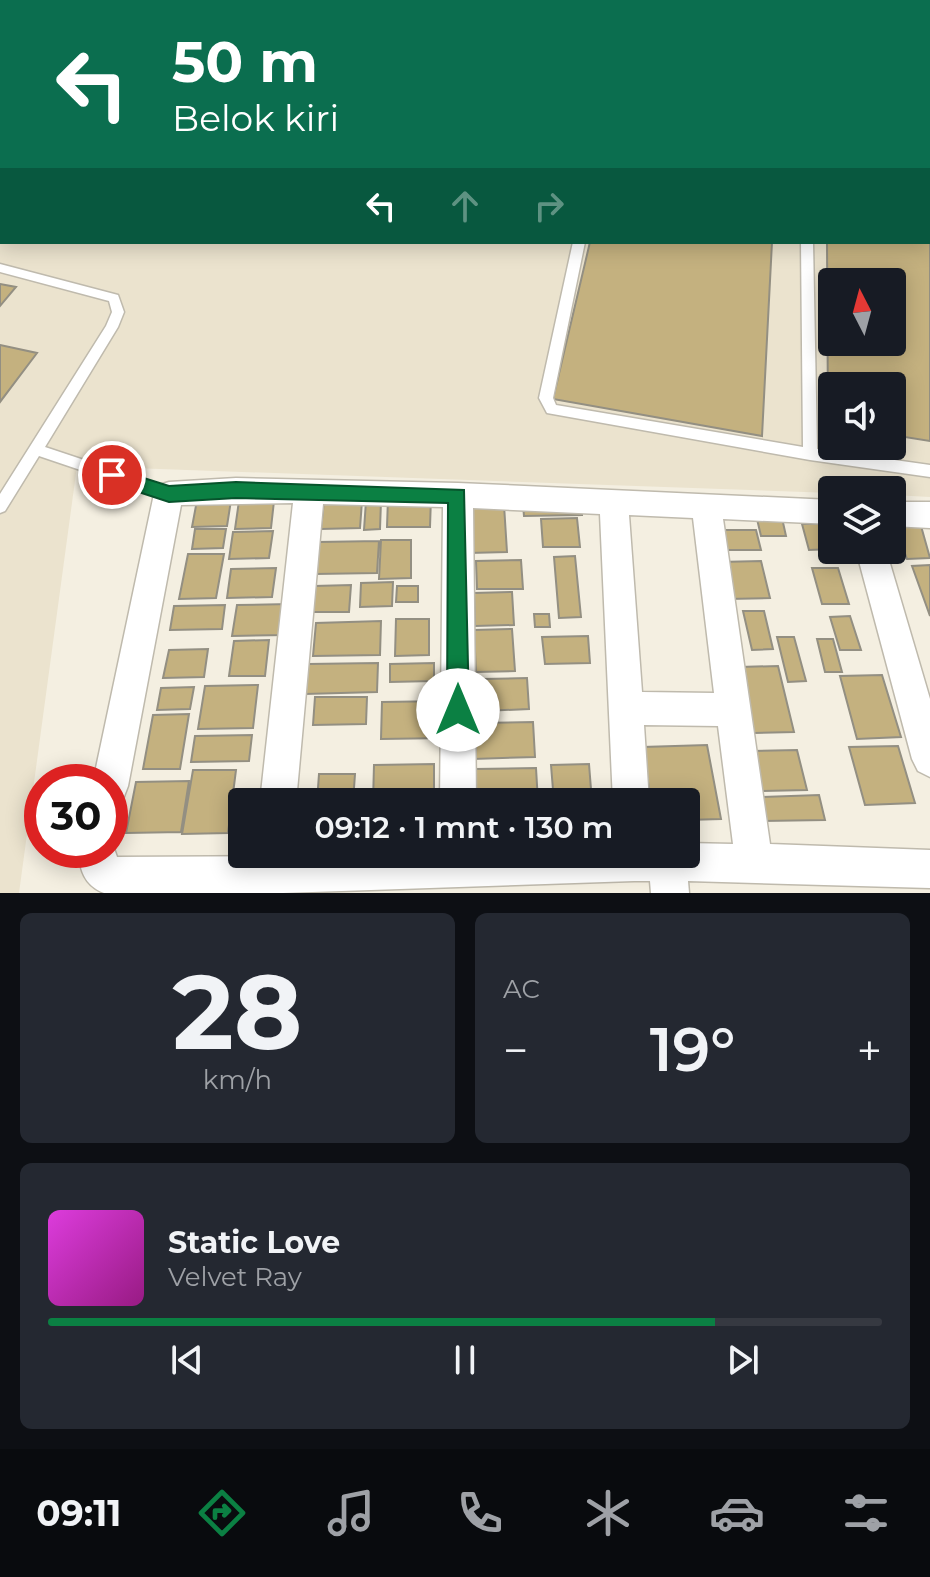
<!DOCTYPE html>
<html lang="id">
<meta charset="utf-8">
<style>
:root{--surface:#171b24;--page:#242831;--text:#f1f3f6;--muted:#9ea1a6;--line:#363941;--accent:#0b8043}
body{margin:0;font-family:Montserrat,sans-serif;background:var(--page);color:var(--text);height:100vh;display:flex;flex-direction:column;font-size:30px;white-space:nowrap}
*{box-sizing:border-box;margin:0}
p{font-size:26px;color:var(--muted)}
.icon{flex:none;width:44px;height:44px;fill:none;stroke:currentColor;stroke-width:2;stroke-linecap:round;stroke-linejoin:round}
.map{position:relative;height:893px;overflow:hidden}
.details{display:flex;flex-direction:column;gap:20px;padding:20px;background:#0d0f14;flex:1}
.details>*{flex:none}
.banner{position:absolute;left:0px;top:0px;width:930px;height:244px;box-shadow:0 4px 20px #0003;background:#0b6e4f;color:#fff;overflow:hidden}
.needle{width:52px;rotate:354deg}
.fabs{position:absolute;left:818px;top:268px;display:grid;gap:16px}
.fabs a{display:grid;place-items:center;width:88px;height:88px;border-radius:8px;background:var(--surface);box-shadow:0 4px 20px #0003;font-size:40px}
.speed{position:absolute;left:24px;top:764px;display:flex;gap:16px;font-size:40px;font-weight:700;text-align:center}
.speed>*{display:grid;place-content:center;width:104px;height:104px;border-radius:50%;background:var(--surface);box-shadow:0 4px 20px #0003;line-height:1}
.speed .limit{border:12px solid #d22;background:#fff;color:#111}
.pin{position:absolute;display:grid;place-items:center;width:68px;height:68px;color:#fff;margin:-34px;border:4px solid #fff;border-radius:50%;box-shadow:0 2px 8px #0007}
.me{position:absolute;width:88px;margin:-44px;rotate:0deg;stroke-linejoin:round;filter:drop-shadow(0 0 6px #0008)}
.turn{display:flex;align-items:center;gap:28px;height:168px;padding:0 40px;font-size:36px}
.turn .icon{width:104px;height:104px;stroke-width:2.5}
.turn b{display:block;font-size:56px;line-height:68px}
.lanes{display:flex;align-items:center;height:76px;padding:0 40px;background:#0003;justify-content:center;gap:40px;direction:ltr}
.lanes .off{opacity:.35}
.big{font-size:60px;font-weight:600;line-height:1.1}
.details .tile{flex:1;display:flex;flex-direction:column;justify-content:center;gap:12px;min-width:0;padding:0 28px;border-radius:12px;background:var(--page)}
.details .dial{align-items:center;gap:0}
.dial b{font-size:104px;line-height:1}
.song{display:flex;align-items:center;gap:24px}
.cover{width:96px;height:96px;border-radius:12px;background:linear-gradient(135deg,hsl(300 70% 55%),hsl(310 70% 35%))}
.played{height:8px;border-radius:4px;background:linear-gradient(90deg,var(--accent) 80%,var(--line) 80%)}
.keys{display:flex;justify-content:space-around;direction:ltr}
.heat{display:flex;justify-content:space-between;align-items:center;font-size:44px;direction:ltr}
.details .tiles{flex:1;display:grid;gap:20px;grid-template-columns:1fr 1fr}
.tile:last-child{grid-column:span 2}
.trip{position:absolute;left:228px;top:788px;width:472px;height:80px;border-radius:8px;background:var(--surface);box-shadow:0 4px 20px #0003;font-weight:600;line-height:80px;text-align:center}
.tab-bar{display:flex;height:128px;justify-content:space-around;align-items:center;background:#090b0e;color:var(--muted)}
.tab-bar .icon{width:56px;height:56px}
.tab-bar .selected{color:var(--accent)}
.tab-bar b{font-size:36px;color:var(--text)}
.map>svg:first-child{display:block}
.built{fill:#ebe3ce;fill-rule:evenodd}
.building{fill:#c4b17f;stroke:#938f82;stroke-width:2;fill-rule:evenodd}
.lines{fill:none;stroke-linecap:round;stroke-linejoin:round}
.lane-casing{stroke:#bfbaad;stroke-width:3}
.street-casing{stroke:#bfbaad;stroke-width:3}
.lane{fill:#fff;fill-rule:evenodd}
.street{fill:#fff;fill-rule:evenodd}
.route{fill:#0b8043;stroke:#07532c;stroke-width:2}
</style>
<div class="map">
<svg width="930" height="893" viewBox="0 0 930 893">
<rect width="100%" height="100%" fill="#f4efe1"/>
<!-- built -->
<path class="built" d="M0 0H930V497L892 495V490H832V493L77 466 19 893H0ZM2 2H928V242H2ZM832 282H892V342H832ZM832 386H892V446H832Z"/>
<!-- building -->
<path class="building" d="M387 0H512L386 2Z
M540 0H623L539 2Z
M643 0H768L643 2Z
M2 71V190L0 192V73Z
M928 145 930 146V441L892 435V386H832V424H828L827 242H928ZM832 282H892V342H832Z
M590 242H772L762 436 553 399Z
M0 284 16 287 0 306Z
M0 345 37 353 0 402Z
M232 494 227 526 192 527 198 495Z
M431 497 430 527H387L388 498Z
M239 501H274L271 528 235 529Z
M324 501H362L360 528 321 529Z
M366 501H381L380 529 364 530Z
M581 504 582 515 524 516 523 505Z
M468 505H504L507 552 469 553Z
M577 518 580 547H543L541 519Z
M782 518 786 536H761L757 519Z
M832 523V549L809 550 802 524Z
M895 526H921L930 558 907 559Z
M195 529H226L223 548 192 549Z
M722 530H756L761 550H727Z
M273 531 269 558 229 559 233 532Z
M381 540H411V578L379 579Z
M379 541 377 573 315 574 318 542Z
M188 554H224L216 598 179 599Z
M575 556 581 617 559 618 554 557Z
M521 560 523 589H477L476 561Z
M761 561 770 598 728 599 720 562Z
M930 565V616L912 566Z
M276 568 272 597 227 598 231 569Z
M812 568H838L849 604H822Z
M393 582 392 606 360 607 361 583Z
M351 585 349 612H311L314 586Z
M397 586H418V602H396Z
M512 592 514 625 475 626 474 593Z
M290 604 287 635 232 636 237 605Z
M225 605 222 629 170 630 174 606Z
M743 611H764L773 649 752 650Z
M534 614H549L550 627H535Z
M850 616 861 650H840L830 617Z
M396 619H429V655L395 656Z
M381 621 380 655 313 656 316 623Z
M512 629 515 671 476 672 474 630Z
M588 636 590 663 545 664 542 637Z
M777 637H794L806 681 788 682Z
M817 639H833L842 672H825Z
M269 640 265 676H229L234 641Z
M208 649 204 677 163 678 169 650Z
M378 663 377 692 305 694 308 664Z
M434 663V681L390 682V664Z
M778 666 794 732 754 733 740 667Z
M882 675 901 737 857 739 840 676Z
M527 678 529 709 484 711 483 679Z
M258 685 253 728 198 729 205 686Z
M194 687 190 709 157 710 161 688Z
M315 697H367L366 724 313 725Z
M446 701V738L381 739 382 702Z
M189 714 180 769H143L153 715Z
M533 722 535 757 473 759 472 723Z
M252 735 249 761 191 762 195 736Z
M707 745 721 819 686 820V802H651L643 747Z
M898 746 915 803 865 805 849 747Z
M797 750 807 790 760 791 752 751Z
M434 764V802H373L374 765Z
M589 764 592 802H554L551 765Z
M536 768 538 802H476L475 769Z
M193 770H236L228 833 182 834Z
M319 774H355L353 802H317Z
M189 781 181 832 126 833 136 782Z
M819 795 825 820 763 821 759 797Z"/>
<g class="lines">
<!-- lane casing -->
<g class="lane-casing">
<path id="lane" d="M376 0H384L383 2H375Z
M527 0H535L534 2H526Z
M628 0H636V2H628Z
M2 55V62L0 63V56Z
M928 131H930V137H928Z
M2 208V217L0 218V209Z
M573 242H585L553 398 556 405 803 447 801 242H813L817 449 930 465V477L810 460 547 413 539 398Z
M0 264 118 295 124 312 118 327 45 447 174 490 176 494 174 498 169 500 39 456 5 511 0 513V494L106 326 112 312 109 301 0 272Z"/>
</g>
<!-- street casing -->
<g class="street-casing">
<path id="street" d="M236 478 458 483 832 500V524L723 519 770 844 930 850V888L688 881 689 893H651L650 881H634L283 893H104C84 885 80 870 78 850H110V837L117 857 686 854V843L733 844 718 726 644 725 649 802H613L600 514 473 508 476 802H440L443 507 323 504 296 802H260L293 503 181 505 128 786 123 799 110 804V782H93L154 494 159 485 169 482ZM629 515 693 518 714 693 642 692Z
M892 502H930V528L892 526Z
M856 550H886L930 699V777L918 771 912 759Z"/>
</g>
<!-- lane -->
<use href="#lane" class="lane"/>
<!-- street -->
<use href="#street" class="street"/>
</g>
<!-- route -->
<path class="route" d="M112 468 169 486 236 482 464 490 469 710 466 718 458 721 450 718 447 710 448 503 236 498 169 502 105 481V470Z"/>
</svg>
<div class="fabs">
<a><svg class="needle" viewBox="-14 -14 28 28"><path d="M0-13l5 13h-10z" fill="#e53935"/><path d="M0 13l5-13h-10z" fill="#9ea1a6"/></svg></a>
<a><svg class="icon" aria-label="sound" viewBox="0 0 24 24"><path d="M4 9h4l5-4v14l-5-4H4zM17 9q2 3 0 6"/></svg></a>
<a><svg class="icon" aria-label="layers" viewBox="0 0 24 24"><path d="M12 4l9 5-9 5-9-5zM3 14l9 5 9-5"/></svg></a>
</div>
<div class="speed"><div class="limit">30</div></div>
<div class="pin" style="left:112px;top:475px;background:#d93025"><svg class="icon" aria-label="arrive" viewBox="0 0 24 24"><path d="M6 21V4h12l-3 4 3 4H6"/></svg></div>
<svg class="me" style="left:458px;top:710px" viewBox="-20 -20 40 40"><circle r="19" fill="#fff"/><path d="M0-13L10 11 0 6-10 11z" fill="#0b8043"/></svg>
<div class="trip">09:12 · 1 mnt · 130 m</div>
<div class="banner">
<div class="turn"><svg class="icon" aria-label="left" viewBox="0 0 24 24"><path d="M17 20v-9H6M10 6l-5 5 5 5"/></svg><div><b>50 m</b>Belok kiri</div></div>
<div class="lanes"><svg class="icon" aria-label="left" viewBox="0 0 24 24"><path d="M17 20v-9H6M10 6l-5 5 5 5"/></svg><svg class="icon off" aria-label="ahead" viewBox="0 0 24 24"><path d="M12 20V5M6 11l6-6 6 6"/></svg><svg class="icon off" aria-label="right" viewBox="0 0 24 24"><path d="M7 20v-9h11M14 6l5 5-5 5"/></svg></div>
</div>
</div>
<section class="details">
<div class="tiles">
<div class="tile dial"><b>28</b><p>km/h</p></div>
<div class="tile"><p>AC</p>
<div class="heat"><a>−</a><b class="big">19°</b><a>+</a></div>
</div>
<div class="tile">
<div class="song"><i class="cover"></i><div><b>Static Love</b><p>Velvet Ray</p></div></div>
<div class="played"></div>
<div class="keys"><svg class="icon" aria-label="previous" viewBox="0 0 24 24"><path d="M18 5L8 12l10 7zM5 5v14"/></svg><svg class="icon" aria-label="pause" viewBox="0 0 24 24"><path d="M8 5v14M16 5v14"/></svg><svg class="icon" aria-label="next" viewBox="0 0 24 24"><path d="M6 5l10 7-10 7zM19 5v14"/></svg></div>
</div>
</div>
</section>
<nav class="tab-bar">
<b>09:11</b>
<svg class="icon selected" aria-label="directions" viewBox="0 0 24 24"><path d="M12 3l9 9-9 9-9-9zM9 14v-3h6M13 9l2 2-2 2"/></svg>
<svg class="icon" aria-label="music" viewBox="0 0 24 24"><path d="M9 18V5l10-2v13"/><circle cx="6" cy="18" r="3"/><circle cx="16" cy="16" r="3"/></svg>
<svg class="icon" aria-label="phone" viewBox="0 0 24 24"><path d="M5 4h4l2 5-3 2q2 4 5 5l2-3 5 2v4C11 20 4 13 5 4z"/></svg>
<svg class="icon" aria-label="climate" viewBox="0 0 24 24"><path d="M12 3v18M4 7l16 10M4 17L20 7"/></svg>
<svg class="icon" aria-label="car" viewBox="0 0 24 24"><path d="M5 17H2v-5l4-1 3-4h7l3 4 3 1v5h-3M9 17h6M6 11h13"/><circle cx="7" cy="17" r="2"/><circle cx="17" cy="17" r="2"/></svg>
<svg class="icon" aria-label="filters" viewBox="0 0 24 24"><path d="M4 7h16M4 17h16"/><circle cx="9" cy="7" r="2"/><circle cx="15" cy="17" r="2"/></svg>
</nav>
